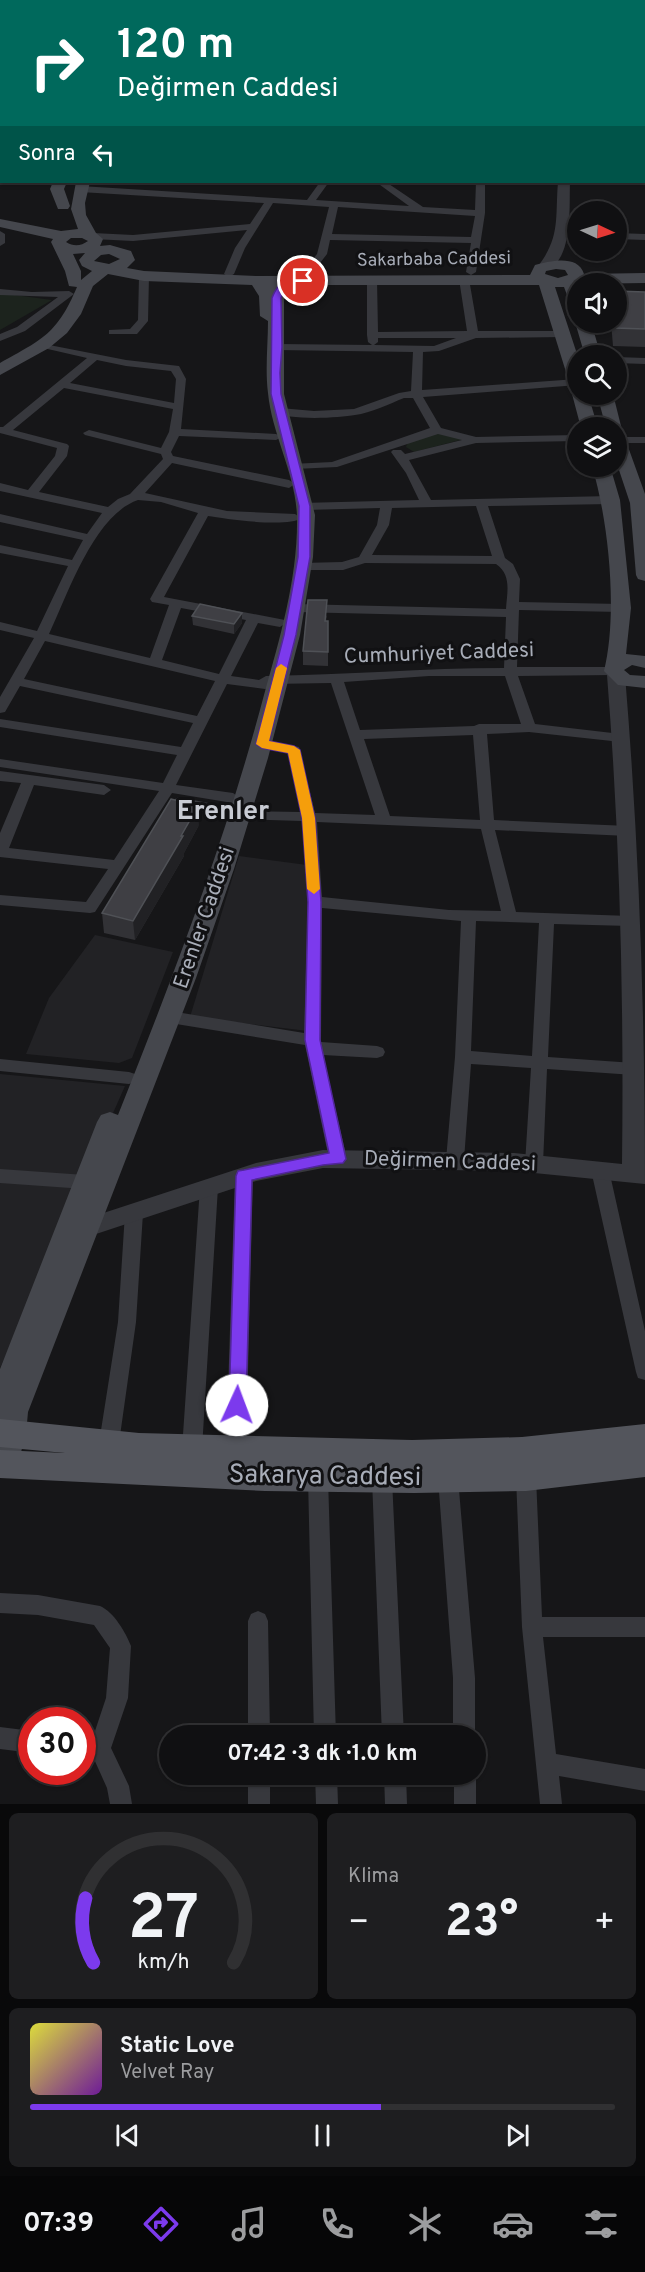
<!DOCTYPE html>
<html lang="tr">
<meta charset="utf-8">
<style>
:root{--surface:#101012;--page:#1e1e20;--text:#f1f3f6;--muted:#9c9d9f;--line:#303032;--accent:#7c3aed}
body{margin:0;font-family:Overpass,sans-serif;background:var(--page);color:var(--text);height:100vh;display:flex;flex-direction:column;font-size:22px;white-space:nowrap}
*{box-sizing:border-box;margin:0}
p{font-size:20px;color:var(--muted)}
.icon{flex:none;width:33px;height:33px;fill:none;stroke:currentColor;stroke-width:2;stroke-linecap:round;stroke-linejoin:round}
.map{position:relative;height:1804px;overflow:hidden}
.panel{display:flex;flex-direction:column;gap:9px;padding:9px;background:#09090a;flex:1}
.panel>*{flex:none}
.banner{position:absolute;left:0px;top:0px;width:645px;height:183px;box-shadow:0 2px 4px #0004,0 0 0 2px var(--line);background:#00695c;color:#fff;overflow:hidden}
.needle{width:39px;rotate:94deg}
.buttons{position:absolute;left:567px;top:201px;display:grid;gap:12px}
.buttons a{display:grid;place-items:center;width:60px;height:60px;border-radius:50%;background:var(--surface);box-shadow:0 2px 4px #0004,0 0 0 2px var(--line);font-size:30px}
.speed{position:absolute;left:18px;top:1707px;display:flex;gap:12px;font-size:30px;font-weight:700;text-align:center}
.speed>*{display:grid;place-content:center;width:78px;height:78px;border-radius:50%;background:var(--surface);box-shadow:0 2px 4px #0004,0 0 0 2px var(--line);line-height:1}
.speed .limit{border:9px solid #d22;background:#fff;color:#111}
.pin{position:absolute;display:grid;place-items:center;width:51px;height:51px;color:#fff;margin:-26px;border:3px solid #fff;border-radius:50%;box-shadow:0 2px 6px #0007}
.me{position:absolute;width:66px;margin:-33px;rotate:2deg;stroke-linejoin:round;filter:drop-shadow(0 0 4px #0008)}
.turn{display:flex;align-items:center;gap:21px;height:126px;padding:0 18px;font-size:27px}
.turn .icon{width:78px;height:78px;stroke-width:2.5}
.turn b{display:block;font-size:42px;line-height:51px}
.then{display:flex;align-items:center;height:57px;padding:0 18px;background:#0003;gap:12px;font-size:22px}
.big{font-size:45px;font-weight:700;line-height:1.1}
.panel .tile{flex:1;display:flex;flex-direction:column;justify-content:center;gap:9px;min-width:0;padding:0 21px;border-radius:9px;background:var(--page)}
.panel .dial{align-items:center;gap:0}
.dial svg{height:156px;overflow:visible;fill:none;stroke:var(--line);stroke-width:7;stroke-linecap:round;text-anchor:middle}
.dial text{fill:var(--text);stroke:none}
.song{display:flex;align-items:center;gap:18px}
.cover{width:72px;height:72px;border-radius:9px;background:linear-gradient(135deg,hsl(60 70% 55%),hsl(280 70% 35%))}
.played{height:6px;border-radius:3px;background:linear-gradient(90deg,var(--accent) 60%,var(--line) 60%)}
.keys{display:flex;justify-content:space-around;direction:ltr}
.heat{display:flex;justify-content:space-between;align-items:center;font-size:33px;direction:ltr}
.panel .tiles{flex:1;display:grid;gap:9px;grid-template-columns:1fr 1fr}
.tile:last-child{grid-column:span 2}
.trip{position:absolute;left:159px;top:1725px;width:327px;height:60px;border-radius:30px;background:var(--surface);box-shadow:0 2px 4px #0004,0 0 0 2px var(--line);font-weight:700;line-height:60px;text-align:center}
.menu{display:flex;height:96px;justify-content:space-around;align-items:center;background:#060607;color:var(--muted)}
.menu .icon{width:42px;height:42px}
.menu .selected{color:var(--accent)}
.menu b{font-size:27px;color:var(--text)}
.map>svg:first-child{display:block}
.built{fill:#222225}
.green{fill:#1c231d}
.lines{fill:none;stroke-linecap:round;stroke-linejoin:round}
.minor{fill:#37383d;fill-rule:evenodd}
.tertiary{fill:#37383d;fill-rule:evenodd}
.secondary{fill:#45474d;fill-rule:evenodd}
.primary{fill:#53555c;fill-rule:evenodd}
.wall{fill:#323236}
.shaded-wall{fill:#212124}
.building{fill:#3f3f44;stroke:#4f5156;stroke-width:1.5}
.route{fill:#7c3aed;stroke:#51269a;stroke-width:1.5}
.slow{fill:#f59e0b}
.labels{text-anchor:middle;dominant-baseline:central;stroke-width:6;stroke-linejoin:round;paint-order:stroke}
.far-street-label{font-size:18px;fill:#a8adb8;stroke:#111113}
.street-label{font-size:21px;fill:#a8adb8;stroke:#111113}
.near-street-label{font-size:26px;fill:#a8adb8;stroke:#111113}
.district-label{font-size:27px;font-weight:bold;fill:#c9ccd4;stroke:#111113}
</style>
<div class="map">
<svg width="645" height="1804" viewBox="0 0 645 1804">
<rect width="100%" height="100%" fill="#161618"/>
<!-- built -->
<path class="built" d="M239 856 307 865 316 1032 190 1017Z
M95 935 173 952 132 1058 119 1063 26 1054 49 998Z
M0 1074 125 1086 0 1368Z"/>
<!-- green -->
<path class="green" d="M0 293 52 300 0 330Z
M435 433 464 439 414 452 406 447 408 442Z"/>
<g class="lines">
<!-- minor -->
<path class="minor" d="M26 0H34V2H26Z
M69 0H135L137 2H70Z
M210 0H218L208 2Z
M470 0 486 2H471Z
M583 0H592L581 2Z
M616 0H627L629 2H617Z
M644 5H645V10H644Z
M0 31H2V35H0Z
M644 33H645V37H644Z
M0 50H2L0 58Z
M1 75H2V81L0 80Z
M0 90H2V96H0Z
M644 90H645V96L644 95Z
M0 104H2V110H0Z
M0 117H2V123H0Z
M2 129V138L0 139V130Z
M0 147H2V153H0Z
M644 163H645V169H644Z
M0 164H2V170H0Z
M320 182H329L316 200 409 206 376 182H386L423 207 475 210 476 182H485V213L476 272 471 275 466 272 471 243 330 240 327 254 310 276H302L301 274 317 254 329 207 273 203 245 248 234 274 229 277 224 274 235 248 247 230 133 241 93 239 88 236 93 233 133 235 250 224 264 203 80 192 75 189 80 186 307 200ZM338 207 475 216 471 237 332 234Z
M0 231 5 234V243L0 246Z
M561 231H578V237L558 236 556 234Z
M616 233 645 234V240L616 239Z
M144 273 149 276 148 321 137 334H109V330L130 329 138 320 139 276Z
M464 276 469 279 478 331H563L568 334 563 337 476 338 439 351 423 352 422 390 577 379 578 385 423 397 441 428 476 437 578 435V441L476 443 409 460 431 500 611 496 617 500 611 504 488 506 505 558 513 564 520 579 519 602 621 604 627 608 621 612 519 610 517 667H614L621 671 614 675 518 676 535 724 621 734 628 738 621 742 529 732 487 734 494 820 628 826 635 831 628 836 495 830 516 912 630 916 635 917 638 921 635 925 630 926 554 924 548 1057 634 1063 640 1065 642 1069 640 1073 634 1075 547 1069 543 1164 540 1169 534 1171 528 1169 525 1164 531 1068 471 1064 464 1160 461 1165 455 1167 449 1165 446 1160 455 1057 461 921 322 908 321 1042 377 1046 383 1048 385 1052 383 1056 377 1058 323 1055 347 1159 344 1164 338 1166 332 1164 329 1159 305 1045 170 1023 164 1021 162 1017 164 1013 170 1011 304 1033 308 902 302 821 240 819 234 815 229 817 178 807 171 802 178 797 229 807 235 811 301 812 288 753 257 747 255 744 262 740 299 747 315 813 375 815 331 683 271 684 270 688 265 689 227 684 176 785 233 793 240 798 233 803 172 793 95 912 90 913 0 905V895L86 902 108 869 0 857V833L21 783 0 781V771L104 785 111 790 104 795 34 785 9 848 114 860 159 791 0 767V759L163 783 177 755 0 727V719L181 747 193 723 20 686 5 712 0 713V697L34 638 0 630V622L37 631 68 566 0 553V545L72 560 83 540 0 522V514L87 534 102 513 0 491V483L28 490 55 456 57 448 0 433V427H3L87 358 39 347V343L126 360 179 366 186 379 181 429 276 434 282 437 276 440 179 436 171 452 173 456 289 480 295 484 289 488 172 463 145 493 227 511 295 514 301 518C289 528 226 519 208 516L164 597 285 620 286 623 280 627 258 623 231 676 259 680 266 676C345 675 424 668 504 668L506 617 296 612 290 608 296 604 506 609C507 592 512 575 496 564L365 563 343 570H298L296 567 298 564 302 563 342 562 359 557 377 525 380 508 305 510 301 509V503L419 500 406 473 391 452 393 450H401L405 454 462 440 438 434 337 467 295 469 289 466 291 464 332 462 430 428 413 398H404C389 404 371 413 355 415 338 418 286 421 274 411L280 408 314 411 354 409 399 393 411 391 413 352 277 350 272 347 277 344 372 345 368 342 367 335V280L372 277 377 280 378 332 467 331 459 279ZM378 338H456L434 346 374 345 378 342ZM97 360 126 366 171 371 176 379 174 403 70 383ZM64 388 173 409 169 432 161 448 89 430 83 433 85 435 161 454 163 459 130 494 118 499 108 507 39 492 67 456 69 446 67 444 13 430ZM138 500 161 502 198 513 150 599 152 602 169 605 150 658 49 634C68 594 94 515 138 500ZM476 506 492 556 372 555 389 525 392 508ZM181 608 246 620 219 674 162 660ZM45 641 215 681 197 716 24 679ZM429 676H505L521 724H479L474 726 360 730 344 682ZM473 735 480 820 390 816 364 739ZM317 822 481 829 501 911 449 910 322 897ZM476 921 539 923 532 1056 471 1051Z
M0 289 32 292 69 291 74 294 25 331 0 341V334L17 327 58 297 0 295Z
M616 357 645 358V364L616 363Z
M616 437H645V443H618Z
M0 1059 129 1072 135 1074 137 1078 135 1082 129 1084 0 1071Z
M600 1163 606 1165 609 1170 645 1331V1380L638 1378 636 1372 591 1170 594 1165Z
M0 1169 85 1175 91 1177 94 1182 91 1187 85 1189 0 1183Z
M244 1169 250 1171 253 1176 246 1451 243 1457 236 1460 229 1457 226 1451 235 1176 238 1171Z
M209 1180 215 1182 218 1187 202 1449 199 1455 192 1458 185 1455 182 1449 200 1187 203 1182Z
M134 1206 140 1208 143 1213 136 1322 119 1443 116 1449 109 1452 102 1449 99 1443 118 1322 125 1213 128 1208Z
M526 1468 533 1471 536 1477 542 1617H645V1637H543L556 1754 645 1769V1791L559 1776 562 1804H540L522 1627 516 1477 519 1471Z
M318 1469 325 1472 328 1478 336 1736H314L308 1478 311 1472Z
M448 1469 455 1472 458 1478 475 1678V1736H453V1678L438 1478 441 1472Z
M382 1470 389 1473 392 1479 404 1736H382L372 1479 375 1473Z
M0 1593 38 1595 100 1606C114 1612 126 1633 131 1646L128 1698 111 1748 129 1786 132 1804H110L107 1788 94 1759 82 1758V1736L93 1737 106 1698 110 1648 94 1625 38 1615 0 1613Z
M258 1611 265 1614 268 1621 270 1736H248V1621L251 1614Z
M0 1727 32 1731V1753L0 1749Z
M476 1773V1804H454V1774Z
M248 1774H270V1804H248Z
M315 1774H337L338 1804H316Z
M384 1774H406L407 1804H385Z"/>
<!-- tertiary -->
<path class="tertiary" d="M558 182H570C569 205 574 262 545 270L538 266C561 237 555 216 558 182Z
M616 670 622 671 625 675C639 844 645 1015 645 1184L514 1171 323 1168 256 1181 84 1238 76 1236 73 1229 76 1222 256 1163 323 1150 514 1153 622 1164C624 1001 620 838 607 675L610 671Z"/>
<!-- secondary -->
<path class="secondary" d="M159 0H172L158 2Z
M257 0H269L256 2Z
M362 0H378L361 2Z
M53 182H67L64 189 70 206 68 209H58L50 189Z
M76 182H90L85 203 86 215 96 233 103 239 100 246 110 245 131 251 135 260 127 268 144 271 256 276 530 275 535 265C550 261 578 254 584 274L645 273V283L578 284V308L570 303 564 287H555L578 357V394H588L598 428H581L572 394 577 390 570 385 539 285H293L287 289 284 298V394L315 515 313 557 300 635 268 758 234 869 196 978 28 1412 26 1434 15 1474 5 1478 0 1476V1369L97 1122 101 1115 110 1112 118 1115C173 977 226 839 264 695 280 638 298 577 297 517 296 475 272 435 268 393 265 370 268 344 268 321L260 316 259 296 252 285 144 281 108 274 93 286 81 314 67 333 49 348 0 375V363C43 339 57 334 77 287L69 286 65 271 51 242 53 239 0 227V219L61 231 78 229 71 209ZM71 238H82L88 241C81 246 74 247 66 242ZM85 253 79 260 82 266 92 271 81 280V271L73 254ZM109 254 120 259 109 264 94 261 101 255ZM556 269 565 270 568 275 558 278 545 274 546 271Z
M578 319V322H591L601 356H585L575 322Z
M597 394H613L622 430 645 494V581L638 579 636 575 630 503 616 461V428H606Z
M592 466H610L620 500 631 608 626 654 645 656V668L632 665 624 670 630 675 645 676V688L618 685 604 671C618 614 609 523 592 466Z"/>
<!-- primary -->
<path class="primary" d="M0 1419 139 1433 412 1440 522 1437 645 1424V1477L526 1491 414 1493 265 1491 0 1478V1450L65 1453 0 1447Z"/>
</g>
<!-- wall -->
<path class="wall" d="M168 0H196V1L168 2Z
M645 292V347L613 346 611 322H616Z
M327 615 326 621H328V666L303 665V651Z
M192 616 242 623 234 634 193 625Z
M199 825 184 853V856L135 940 104 933 102 913Z"/>
<!-- shaded-wall -->
<path class="shaded-wall" d="M185 0H196V1L186 2Z
M242 613V623L234 634V624Z
M198 806 199 825 184 853V856L135 940 133 921Z"/>
<!-- building -->
<path class="building" d="M616 291 645 292V329L615 328 614 322H616Z
M308 600H327L325 621H328V652L303 651Z
M200 604 242 613 234 624 192 616Z
M171 799 198 806 181 836H183L133 921 102 913Z"/>
<!-- route -->
<path class="route" d="M303 278 306 279V283L292 284 285 289 281 298 282 347 280 373 281 394 310 506V557L296 635 269 741 294 746 300 750 315 818 321 902 320 1040 346 1159 343 1163 323 1165 252 1180 246 1405 243 1410 237 1413 231 1410 229 1405 236 1176 238 1171 244 1170 329 1153 305 1040 308 902 302 818 288 753 262 748 256 744 284 635 298 557 299 506 271 394 272 298C278 282 285 278 303 278Z"/>
<!-- slow -->
<path class="slow" d="M281 664 287 668 269 741 294 746 300 750 315 818 320 889 314 894 307 889 302 818 288 753 262 748 256 744 276 668Z"/>
<g class="labels">
<!-- far-street labels -->
<g class="far-street-label">
<text transform="translate(434 260) rotate(-1)">Sakarbaba Caddesi</text>
</g>
<!-- street labels -->
<g class="street-label">
<text transform="translate(439 654) rotate(-2)">Cumhuriyet Caddesi</text>
<text transform="translate(205 918) rotate(-71)">Erenler Caddesi</text>
<text transform="translate(450 1162) rotate(2)">Değirmen Caddesi</text>
</g>
<!-- near-street labels -->
<g class="near-street-label">
<text transform="translate(325 1477) rotate(1)">Sakarya Caddesi</text>
</g>
<!-- district labels -->
<g class="district-label">
<text x="223" y="812">Erenler</text>
</g>
</g>
</svg>
<div class="buttons">
<a><svg class="needle" viewBox="-14 -14 28 28"><path d="M0-13l5 13h-10z" fill="#e53935"/><path d="M0 13l5-13h-10z" fill="#9c9d9f"/></svg></a>
<a><svg class="icon" aria-label="sound" viewBox="0 0 24 24"><path d="M4 9h4l5-4v14l-5-4H4zM17 9q2 3 0 6"/></svg></a>
<a><svg class="icon" aria-label="search" viewBox="0 0 24 24"><circle cx="10" cy="10" r="6"/><path d="M15 15l6 6"/></svg></a>
<a><svg class="icon" aria-label="layers" viewBox="0 0 24 24"><path d="M12 4l9 5-9 5-9-5zM3 14l9 5 9-5"/></svg></a>
</div>
<div class="speed"><div class="limit">30</div></div>
<div class="pin" style="left:303px;top:281px;background:#d93025"><svg class="icon" aria-label="arrive" viewBox="0 0 24 24"><path d="M6 21V4h12l-3 4 3 4H6"/></svg></div>
<svg class="me" style="left:237px;top:1405px" viewBox="-20 -20 40 40"><circle r="19" fill="#fff"/><path d="M0-13L10 11 0 6-10 11z" fill="#7c3aed"/></svg>
<div class="trip">07:42 · 3 dk · 1.0 km</div>
<div class="banner">
<div class="turn"><svg class="icon" aria-label="right" viewBox="0 0 24 24"><path d="M7 20v-9h11M14 6l5 5-5 5"/></svg><div><b>120 m</b>Değirmen Caddesi</div></div>
<div class="then">Sonra<svg class="icon" aria-label="left" viewBox="0 0 24 24"><path d="M17 20v-9H6M10 6l-5 5 5 5"/></svg></div>
</div>
</div>
<section class="panel">
<div class="tiles">
<div class="tile dial"><svg viewBox="0 0 100 80">
<path d="M14 69A42 42 0 1 1 86 69"/>
<path d="M14 69A42 42 0 0 1 10 36" stroke="#7c3aed"/>
<text x="50" y="56" font-size="32" font-weight="700">27</text>
<text x="50" y="72" font-size="11">km/h</text>
</svg></div>
<div class="tile"><p>Klima</p>
<div class="heat"><a>−</a><b class="big">23°</b><a>+</a></div>
</div>
<div class="tile">
<div class="song"><i class="cover"></i><div><b>Static Love</b><p>Velvet Ray</p></div></div>
<div class="played"></div>
<div class="keys"><svg class="icon" aria-label="previous" viewBox="0 0 24 24"><path d="M18 5L8 12l10 7zM5 5v14"/></svg><svg class="icon" aria-label="pause" viewBox="0 0 24 24"><path d="M8 5v14M16 5v14"/></svg><svg class="icon" aria-label="next" viewBox="0 0 24 24"><path d="M6 5l10 7-10 7zM19 5v14"/></svg></div>
</div>
</div>
</section>
<nav class="menu">
<b>07:39</b>
<svg class="icon selected" aria-label="directions" viewBox="0 0 24 24"><path d="M12 3l9 9-9 9-9-9zM9 14v-3h6M13 9l2 2-2 2"/></svg>
<svg class="icon" aria-label="music" viewBox="0 0 24 24"><path d="M9 18V5l10-2v13"/><circle cx="6" cy="18" r="3"/><circle cx="16" cy="16" r="3"/></svg>
<svg class="icon" aria-label="phone" viewBox="0 0 24 24"><path d="M5 4h4l2 5-3 2q2 4 5 5l2-3 5 2v4C11 20 4 13 5 4z"/></svg>
<svg class="icon" aria-label="climate" viewBox="0 0 24 24"><path d="M12 3v18M4 7l16 10M4 17L20 7"/></svg>
<svg class="icon" aria-label="car" viewBox="0 0 24 24"><path d="M5 17H2v-5l4-1 3-4h7l3 4 3 1v5h-3M9 17h6M6 11h13"/><circle cx="7" cy="17" r="2"/><circle cx="17" cy="17" r="2"/></svg>
<svg class="icon" aria-label="filters" viewBox="0 0 24 24"><path d="M4 7h16M4 17h16"/><circle cx="9" cy="7" r="2"/><circle cx="15" cy="17" r="2"/></svg>
</nav>
